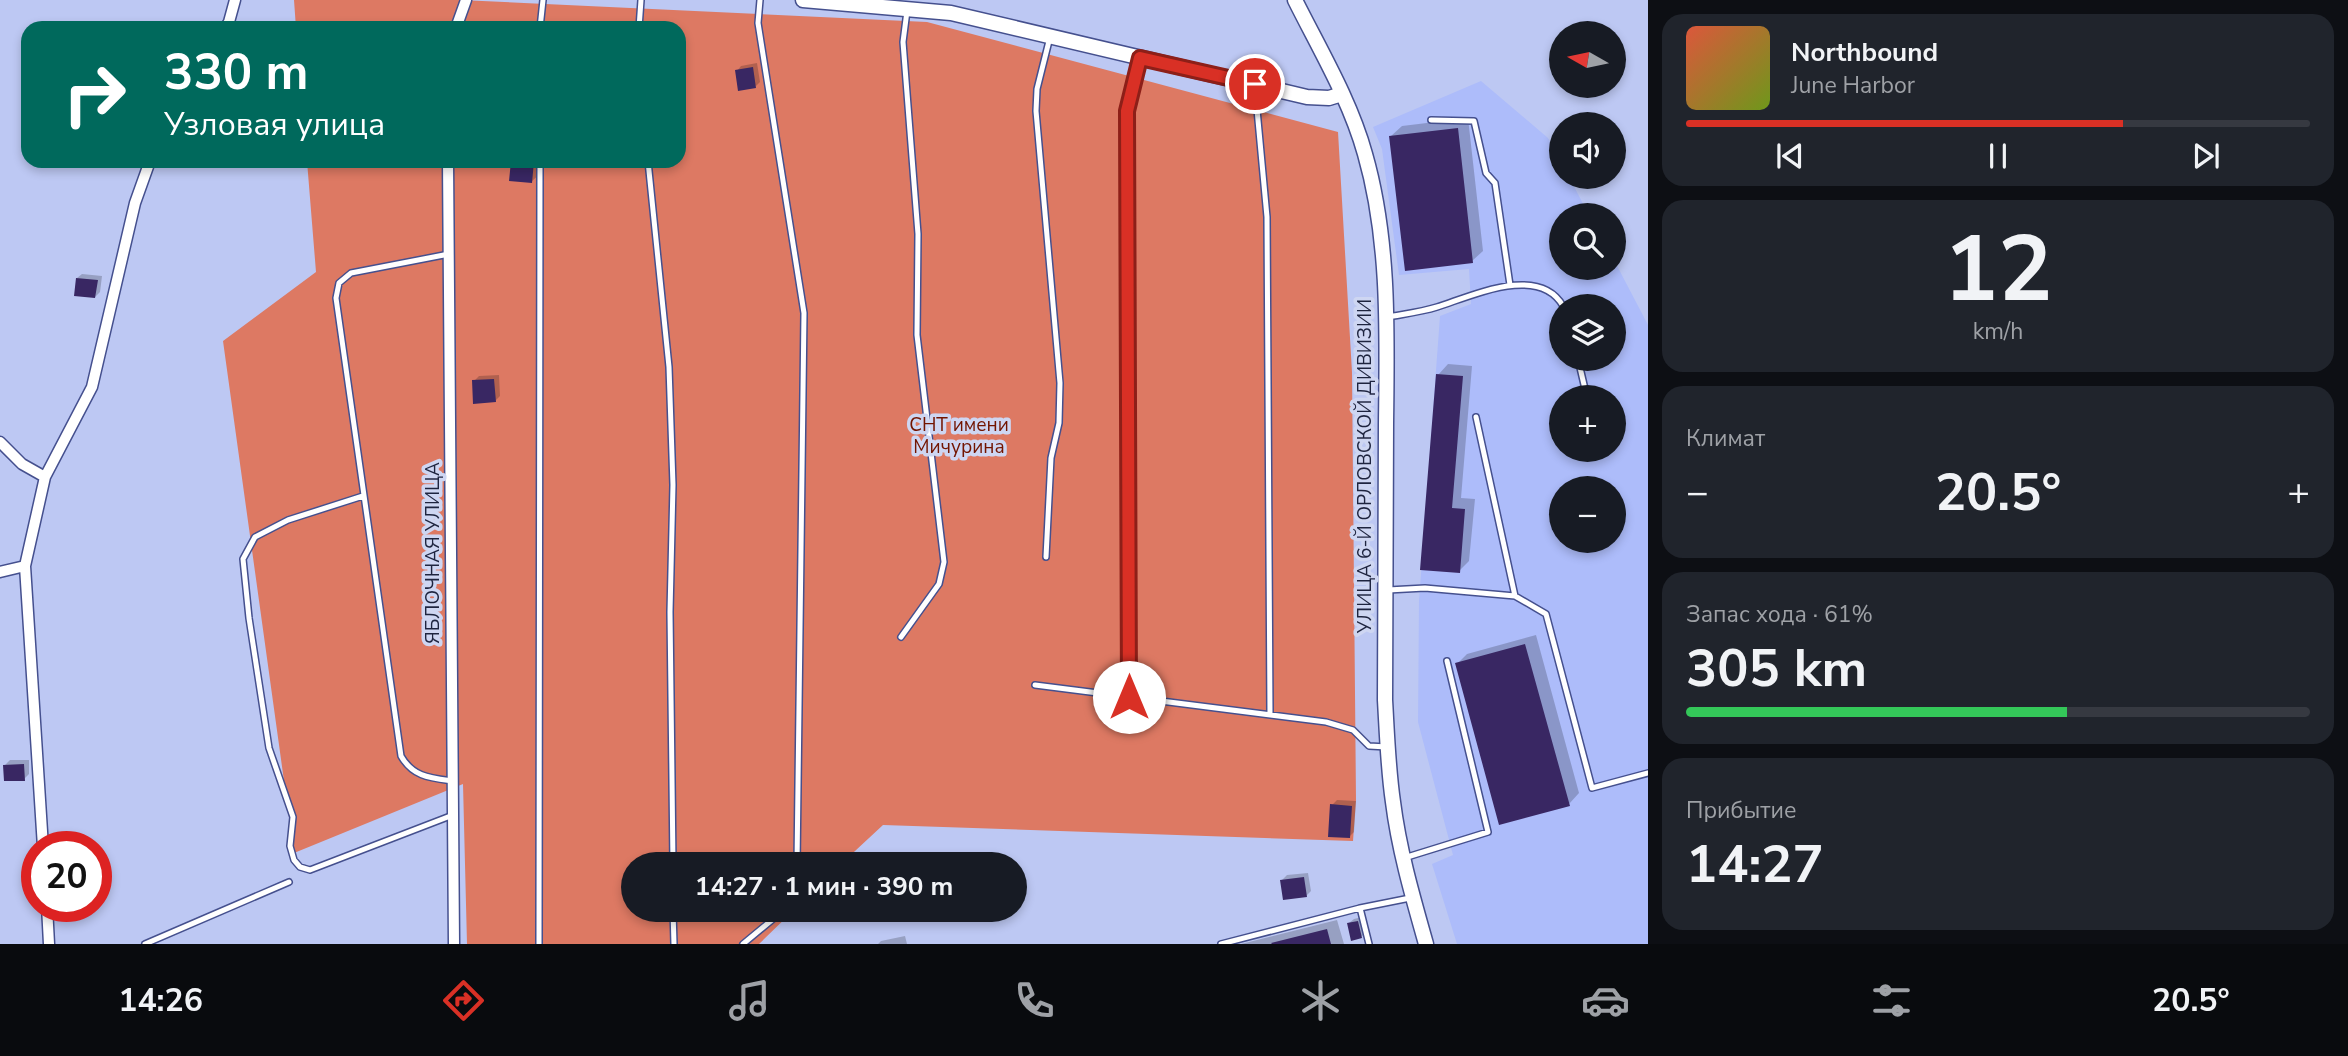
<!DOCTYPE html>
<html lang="ru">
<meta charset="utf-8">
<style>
:root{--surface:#171b24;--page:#20242c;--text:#f1f3f6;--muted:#9ea1a6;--line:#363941;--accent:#d93025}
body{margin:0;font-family:"Nunito Sans",sans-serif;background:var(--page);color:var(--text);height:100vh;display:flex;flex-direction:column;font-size:26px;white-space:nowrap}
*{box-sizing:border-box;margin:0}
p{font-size:23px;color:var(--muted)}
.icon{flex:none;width:38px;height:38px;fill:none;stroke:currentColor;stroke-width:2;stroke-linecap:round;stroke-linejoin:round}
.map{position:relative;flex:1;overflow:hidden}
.details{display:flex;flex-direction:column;gap:14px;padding:14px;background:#0d0f14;width:700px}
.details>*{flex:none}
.guide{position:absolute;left:21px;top:21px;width:665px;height:147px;border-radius:21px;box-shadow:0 4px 10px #0003;background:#00695c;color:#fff;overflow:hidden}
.needle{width:46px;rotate:279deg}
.tools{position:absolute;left:1549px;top:21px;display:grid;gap:14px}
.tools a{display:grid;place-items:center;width:77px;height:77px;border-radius:50%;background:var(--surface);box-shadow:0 4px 10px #0003;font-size:35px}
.speed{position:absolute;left:21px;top:831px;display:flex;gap:14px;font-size:35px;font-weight:700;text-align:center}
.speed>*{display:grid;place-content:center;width:91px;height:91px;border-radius:50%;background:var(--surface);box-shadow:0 4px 10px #0003;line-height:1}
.speed .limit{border:10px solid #d22;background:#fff;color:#111}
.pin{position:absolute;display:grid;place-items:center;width:60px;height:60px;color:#fff;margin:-30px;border:4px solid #fff;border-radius:50%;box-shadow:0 2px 7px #0007}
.me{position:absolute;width:77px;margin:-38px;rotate:0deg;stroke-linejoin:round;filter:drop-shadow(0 0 5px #0008)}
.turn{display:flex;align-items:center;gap:24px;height:147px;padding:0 28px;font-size:32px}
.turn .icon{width:91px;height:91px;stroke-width:2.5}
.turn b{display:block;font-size:49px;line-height:60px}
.big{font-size:52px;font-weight:700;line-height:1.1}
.details .tile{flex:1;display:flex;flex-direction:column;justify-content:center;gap:10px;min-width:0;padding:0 24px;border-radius:21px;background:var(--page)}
.details .dial{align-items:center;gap:0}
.dial b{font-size:91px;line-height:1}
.song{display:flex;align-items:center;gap:21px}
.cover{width:84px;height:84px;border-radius:10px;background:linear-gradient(135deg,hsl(10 70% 55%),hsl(80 70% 35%))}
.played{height:7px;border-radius:4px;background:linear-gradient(90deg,var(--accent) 70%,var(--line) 70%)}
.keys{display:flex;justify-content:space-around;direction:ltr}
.heat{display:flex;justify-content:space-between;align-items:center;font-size:38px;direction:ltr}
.charge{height:10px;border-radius:5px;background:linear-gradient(90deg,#34c759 61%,var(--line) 0)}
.trip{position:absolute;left:621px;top:852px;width:406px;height:70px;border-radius:35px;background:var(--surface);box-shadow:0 4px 10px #0003;font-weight:700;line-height:70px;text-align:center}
.dock{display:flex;height:112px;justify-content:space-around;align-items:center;background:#090b0e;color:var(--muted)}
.dock .icon{width:49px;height:49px}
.dock .on{color:var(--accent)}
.dock b{font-size:32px;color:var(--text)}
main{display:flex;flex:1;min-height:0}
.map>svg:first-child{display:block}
.built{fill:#adbcfa;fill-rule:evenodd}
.green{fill:#dd7963}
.shadow{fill:#0003}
.building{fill:#392763}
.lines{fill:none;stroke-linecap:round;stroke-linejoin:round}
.service-casing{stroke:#45508e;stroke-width:8}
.minor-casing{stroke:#45508e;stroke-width:13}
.tertiary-casing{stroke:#45508e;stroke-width:17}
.service{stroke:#fff;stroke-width:5}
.minor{stroke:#fff;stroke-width:10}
.tertiary{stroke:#fff;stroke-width:14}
.route-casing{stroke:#8d1f18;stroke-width:18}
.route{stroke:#d93025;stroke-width:12}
.labels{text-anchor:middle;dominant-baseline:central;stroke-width:7;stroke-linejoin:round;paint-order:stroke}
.park-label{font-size:19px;fill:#721400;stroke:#ced6f2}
.street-label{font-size:19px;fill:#1e243f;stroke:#ced6f2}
</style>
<main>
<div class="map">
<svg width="1648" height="944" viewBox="0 0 1648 944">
<rect width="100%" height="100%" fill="#bdc8f3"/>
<!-- built -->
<path class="built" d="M1481 81 1548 138 1561 162V177H1569L1589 215H1561V268H1614V260L1648 325V944H1457L1432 864 1453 855 1418 722 1419 601 1440 316 1471 304 1469 269 1399 275 1382 149 1373 127ZM1561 306H1614V359H1561ZM1561 397H1614V450H1561ZM1561 488H1614V541H1561Z"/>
<!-- green -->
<path class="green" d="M294 0H460L927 22 1338 132 1352 372 1356 800 1353 841 883 825 841 864H634V910H794L759 944H467L463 784 294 853 223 341 316 272 307 161H679V28H296Z"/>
<!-- shadow -->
<path class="shadow" d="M757 63 760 82 756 86 737 71 741 66Z
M1468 118 1483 251 1472 261 1391 136 1402 126Z
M513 161H540V174L532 181Z
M82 274 102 276 100 292 95 297 77 278Z
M1448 364 1472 366 1461 498 1475 499 1469 561 1459 571 1422 568 1438 375Z
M499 375 500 396 495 401 474 381 479 376Z
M1536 635 1579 793 1569 804 1457 664 1467 654Z
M10 760H29V774L24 779 5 765Z
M1337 800 1356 801 1354 832 1350 836 1332 805Z
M1308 873 1311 891 1306 896 1282 880 1287 875Z
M1362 917 1366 932 1361 937 1349 923 1354 919Z
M1337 920 1344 944H1241Z
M905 936 907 944H878L881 941Z"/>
<!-- building -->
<path class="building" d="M753 67 756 88 738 91 735 70Z
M1458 128 1473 263 1405 271 1389 136Z
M511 161H534L532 183 509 181Z
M76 278 98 280 95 298 74 296Z
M1436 374 1463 376 1452 508 1465 509 1460 573 1420 570Z
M494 379 496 402 473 404 472 380Z
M1525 644 1570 806 1499 825 1455 663Z
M24 764 25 781H4L3 765Z
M1330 804 1352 806 1350 838 1328 837Z
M1304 877 1307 897 1283 900 1280 880Z
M1358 921 1362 938 1351 941 1347 923Z
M1327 929 1331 944H1272L1271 943Z"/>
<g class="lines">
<!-- service casing -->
<g class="service-casing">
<path id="service" d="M760 0 758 23 804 313 797 864
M540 28 543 0
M639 28 641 0
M1255 88 1267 217 1270 715
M1431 120 1474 121 1486 173 1495 183 1510 285
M648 161 669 367 673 485 670 612 673 864
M449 254 351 273 339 283 336 298 401 756C413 777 430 778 453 781
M1388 317C1404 314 1421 312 1437 307 1472 296 1539 264 1563 306
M1578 359 1585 389
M363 496 288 520 255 537 243 559 249 618 269 748 293 817 290 846 294 860 300 867 310 870 453 815
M1046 557 1051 458 1059 423 1060 383 1036 111 1037 89 1050 37
M1388 590 1425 588 1515 596 1476 417
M1515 596 1546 614 1592 788 1648 773
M901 637 939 584 944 562 917 335 918 234 903 42 907 11
M1035 685 1326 722 1353 730 1369 746 1387 747
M1129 697 1127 111 1140 58
M1404 858 1488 832 1447 661
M1360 908 1369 944
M673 910 674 944
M145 944 289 882
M539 944 540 161
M743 944 784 910
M1221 944 1360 908 1410 898"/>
</g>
<!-- minor casing -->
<g class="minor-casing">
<path id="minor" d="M225 28 229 22 235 0
M456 28 466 0
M448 161 454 944
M0 442 22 464 45 477
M0 572 25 566
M43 847 25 566 45 477 92 387 135 203 150 161
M47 906 49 944"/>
</g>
<!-- tertiary casing -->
<g class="tertiary-casing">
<path id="tertiary" d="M803 0 951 13 1307 97 1329 98 1342 94
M1295 0C1320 50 1350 100 1365 154 1390 241 1387 335 1386 424 1386 516 1385 608 1385 700 1387 734 1388 768 1393 802 1399 850 1413 898 1426 944"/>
</g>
<!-- service -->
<use href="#service" class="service"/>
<!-- minor -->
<use href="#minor" class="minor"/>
<!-- tertiary -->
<use href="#tertiary" class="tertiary"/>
</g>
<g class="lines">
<!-- route casing -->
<g class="route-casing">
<path id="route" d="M1129 697 1127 111 1140 58 1255 84"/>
</g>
<!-- route -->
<use href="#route" class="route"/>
</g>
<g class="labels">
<!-- park labels -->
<g class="park-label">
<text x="959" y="425">СНТ имени<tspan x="959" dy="22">Мичурина</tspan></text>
</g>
<!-- street labels -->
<g class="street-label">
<text transform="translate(1365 466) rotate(-90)">УЛИЦА 6-Й ОРЛОВСКОЙ ДИВИЗИИ</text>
<text transform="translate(433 553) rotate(-90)">ЯБЛОЧНАЯ УЛИЦА</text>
</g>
</g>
</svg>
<div class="tools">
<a><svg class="needle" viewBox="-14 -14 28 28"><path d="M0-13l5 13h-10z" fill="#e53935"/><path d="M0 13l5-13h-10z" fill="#9ea1a6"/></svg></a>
<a><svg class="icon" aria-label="sound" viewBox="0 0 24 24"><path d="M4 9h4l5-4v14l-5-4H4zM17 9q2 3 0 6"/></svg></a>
<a><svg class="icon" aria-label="search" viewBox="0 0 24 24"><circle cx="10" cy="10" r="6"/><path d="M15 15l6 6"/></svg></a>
<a><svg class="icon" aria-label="layers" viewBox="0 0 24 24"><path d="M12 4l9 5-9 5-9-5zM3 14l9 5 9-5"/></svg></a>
<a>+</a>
<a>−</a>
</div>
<div class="speed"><div class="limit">20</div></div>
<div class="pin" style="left:1255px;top:84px;background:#d93025"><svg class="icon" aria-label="arrive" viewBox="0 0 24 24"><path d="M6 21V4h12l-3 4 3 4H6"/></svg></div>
<svg class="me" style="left:1129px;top:697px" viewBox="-20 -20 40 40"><circle r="19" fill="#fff"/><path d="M0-13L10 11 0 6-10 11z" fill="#d93025"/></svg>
<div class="trip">14:27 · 1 мин · 390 m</div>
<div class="guide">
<div class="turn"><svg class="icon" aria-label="right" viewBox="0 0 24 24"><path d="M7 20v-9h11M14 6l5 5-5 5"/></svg><div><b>330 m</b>Узловая улица</div></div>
</div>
</div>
<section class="details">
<div class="tile">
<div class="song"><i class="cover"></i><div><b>Northbound</b><p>June Harbor</p></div></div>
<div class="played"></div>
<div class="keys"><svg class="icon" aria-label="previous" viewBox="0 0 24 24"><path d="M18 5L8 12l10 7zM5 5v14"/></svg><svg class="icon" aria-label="pause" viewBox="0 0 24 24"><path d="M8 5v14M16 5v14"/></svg><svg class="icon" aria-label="next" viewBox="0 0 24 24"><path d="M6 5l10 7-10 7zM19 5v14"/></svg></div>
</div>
<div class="tile dial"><b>12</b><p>km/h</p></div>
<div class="tile"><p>Климат</p>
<div class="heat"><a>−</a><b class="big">20.5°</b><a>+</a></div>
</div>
<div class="tile"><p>Запас хода · 61%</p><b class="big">305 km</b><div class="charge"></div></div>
<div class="tile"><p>Прибытие</p><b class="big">14:27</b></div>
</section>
</main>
<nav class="dock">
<b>14:26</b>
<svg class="icon on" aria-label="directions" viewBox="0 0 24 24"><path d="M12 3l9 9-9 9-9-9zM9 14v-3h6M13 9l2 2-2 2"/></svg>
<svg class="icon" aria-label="music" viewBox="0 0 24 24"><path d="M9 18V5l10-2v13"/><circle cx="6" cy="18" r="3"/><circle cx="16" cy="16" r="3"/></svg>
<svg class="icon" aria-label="phone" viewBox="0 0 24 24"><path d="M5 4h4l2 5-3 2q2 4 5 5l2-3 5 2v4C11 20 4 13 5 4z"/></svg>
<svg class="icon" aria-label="climate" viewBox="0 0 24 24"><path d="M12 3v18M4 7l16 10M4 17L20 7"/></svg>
<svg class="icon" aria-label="car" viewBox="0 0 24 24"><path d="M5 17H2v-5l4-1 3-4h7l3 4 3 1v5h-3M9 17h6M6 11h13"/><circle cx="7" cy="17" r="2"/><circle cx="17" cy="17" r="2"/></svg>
<svg class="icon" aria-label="filters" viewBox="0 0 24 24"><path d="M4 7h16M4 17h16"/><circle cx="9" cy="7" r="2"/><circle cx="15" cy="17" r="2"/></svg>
<b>20.5°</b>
</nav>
